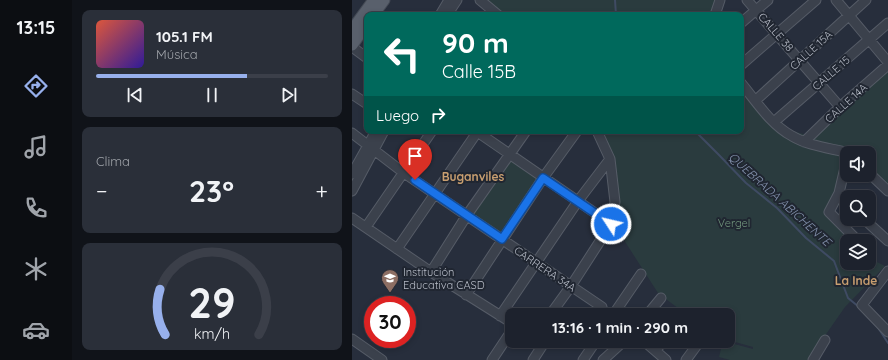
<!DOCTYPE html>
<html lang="es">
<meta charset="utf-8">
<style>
:root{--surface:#1d222d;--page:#2a2f39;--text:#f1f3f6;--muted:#a0a4aa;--line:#3b3f49;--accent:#97b0ec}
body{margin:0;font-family:Quicksand,sans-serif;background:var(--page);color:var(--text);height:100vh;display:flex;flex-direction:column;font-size:15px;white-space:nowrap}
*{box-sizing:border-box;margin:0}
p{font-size:13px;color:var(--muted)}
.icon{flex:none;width:22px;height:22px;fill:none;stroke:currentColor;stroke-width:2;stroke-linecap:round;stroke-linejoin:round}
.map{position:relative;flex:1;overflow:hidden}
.side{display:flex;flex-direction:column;gap:10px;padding:10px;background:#101319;width:280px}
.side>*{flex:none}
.banner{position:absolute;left:12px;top:12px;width:380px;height:122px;border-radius:8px;box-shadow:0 2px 6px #0003,0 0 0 1px var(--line);background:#00695c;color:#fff;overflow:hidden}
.fabs{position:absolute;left:488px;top:146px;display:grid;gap:8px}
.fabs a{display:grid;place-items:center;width:36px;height:36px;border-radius:8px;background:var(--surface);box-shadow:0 2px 6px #0003,0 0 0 1px var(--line);font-size:20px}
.speed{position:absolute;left:12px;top:296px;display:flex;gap:8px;font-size:20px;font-weight:700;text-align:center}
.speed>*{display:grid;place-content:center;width:52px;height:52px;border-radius:50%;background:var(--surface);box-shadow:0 2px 6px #0003,0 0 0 1px var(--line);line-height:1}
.speed .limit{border:6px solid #d22;background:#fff;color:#111}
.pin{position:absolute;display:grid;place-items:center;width:34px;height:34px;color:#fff;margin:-41px -17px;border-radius:50% 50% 50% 0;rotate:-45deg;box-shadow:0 0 4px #0007}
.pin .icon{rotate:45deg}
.me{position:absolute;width:44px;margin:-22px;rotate:305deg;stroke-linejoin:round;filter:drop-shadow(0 0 3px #0008)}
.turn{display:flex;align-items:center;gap:14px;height:84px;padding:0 12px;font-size:18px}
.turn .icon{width:52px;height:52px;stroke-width:2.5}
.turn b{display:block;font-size:28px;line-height:34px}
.then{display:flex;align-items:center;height:38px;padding:0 12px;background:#0003;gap:8px;font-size:15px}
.big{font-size:30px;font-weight:700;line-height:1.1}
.side .card{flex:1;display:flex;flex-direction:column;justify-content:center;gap:6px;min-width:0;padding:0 14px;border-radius:8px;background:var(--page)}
.side .dial{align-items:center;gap:0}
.dial svg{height:104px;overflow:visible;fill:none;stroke:var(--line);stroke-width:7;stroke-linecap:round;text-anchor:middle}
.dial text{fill:var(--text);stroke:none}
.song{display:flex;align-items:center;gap:12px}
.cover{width:48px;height:48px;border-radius:6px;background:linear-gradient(135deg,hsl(10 70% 55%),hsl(250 70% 35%))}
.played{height:4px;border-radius:2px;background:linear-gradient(90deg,var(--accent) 65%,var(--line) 65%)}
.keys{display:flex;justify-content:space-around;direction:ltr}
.heat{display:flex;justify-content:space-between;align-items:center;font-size:22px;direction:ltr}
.trip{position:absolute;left:153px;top:308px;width:230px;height:40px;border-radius:8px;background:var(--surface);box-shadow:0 2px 6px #0003,0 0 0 1px var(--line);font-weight:700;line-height:40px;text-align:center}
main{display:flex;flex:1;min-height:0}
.menu{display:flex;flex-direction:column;width:72px;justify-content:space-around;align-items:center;background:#0c0e12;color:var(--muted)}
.menu .icon{width:28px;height:28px}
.menu .on{color:var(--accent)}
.menu b{font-size:18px;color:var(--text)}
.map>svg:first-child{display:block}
.green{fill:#2a3b3e}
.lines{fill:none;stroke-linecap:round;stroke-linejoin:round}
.stream{stroke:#3f4b63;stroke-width:2}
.minor-casing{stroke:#565c67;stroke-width:11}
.major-casing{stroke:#444a55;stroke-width:13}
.minor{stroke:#3b414c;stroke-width:9}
.major{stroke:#59606c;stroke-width:11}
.route-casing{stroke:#114b97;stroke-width:10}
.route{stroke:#1a73e8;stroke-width:7}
.labels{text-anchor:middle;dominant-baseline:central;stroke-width:4;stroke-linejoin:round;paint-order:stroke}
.street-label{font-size:11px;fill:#b7bcc7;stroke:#202631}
.park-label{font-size:11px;fill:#71957c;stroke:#202631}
.poi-label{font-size:11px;fill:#b7bcc7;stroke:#202631;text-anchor:start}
.neighbourhood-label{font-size:12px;font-weight:bold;fill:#c99f70;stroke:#202631}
.water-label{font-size:12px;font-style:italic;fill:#8290ab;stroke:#202631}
</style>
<main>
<nav class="menu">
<b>13:15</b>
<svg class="icon on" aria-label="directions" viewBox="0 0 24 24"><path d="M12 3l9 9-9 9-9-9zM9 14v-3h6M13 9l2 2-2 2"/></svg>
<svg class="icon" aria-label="music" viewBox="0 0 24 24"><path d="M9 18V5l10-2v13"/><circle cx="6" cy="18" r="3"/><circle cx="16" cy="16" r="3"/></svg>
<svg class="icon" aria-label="phone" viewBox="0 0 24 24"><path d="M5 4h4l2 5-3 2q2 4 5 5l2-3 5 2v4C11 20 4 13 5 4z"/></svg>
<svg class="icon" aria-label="climate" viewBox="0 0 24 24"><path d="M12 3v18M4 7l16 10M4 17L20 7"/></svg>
<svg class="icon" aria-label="car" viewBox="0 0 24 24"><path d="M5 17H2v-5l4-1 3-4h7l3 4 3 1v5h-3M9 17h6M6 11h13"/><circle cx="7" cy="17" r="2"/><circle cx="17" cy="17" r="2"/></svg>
</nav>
<section class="side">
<div class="card">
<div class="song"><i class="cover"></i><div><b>105.1 FM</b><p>Música</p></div></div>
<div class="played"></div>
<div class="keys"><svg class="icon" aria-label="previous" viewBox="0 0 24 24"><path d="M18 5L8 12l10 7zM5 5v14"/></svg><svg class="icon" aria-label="pause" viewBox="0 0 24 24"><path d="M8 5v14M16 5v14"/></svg><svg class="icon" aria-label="next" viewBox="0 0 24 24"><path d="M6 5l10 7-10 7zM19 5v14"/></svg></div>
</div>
<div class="card"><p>Clima</p>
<div class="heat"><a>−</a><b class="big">23°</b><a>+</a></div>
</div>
<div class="card dial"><svg viewBox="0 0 100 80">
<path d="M14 69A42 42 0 1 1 86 69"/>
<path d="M14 69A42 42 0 0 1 10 34" stroke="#97b0ec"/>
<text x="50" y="56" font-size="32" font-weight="700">29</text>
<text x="50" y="72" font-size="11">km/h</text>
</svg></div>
</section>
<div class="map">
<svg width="536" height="360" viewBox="0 0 536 360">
<rect width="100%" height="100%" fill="#272e3c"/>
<!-- green -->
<path class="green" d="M133 0H373L368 15H152Z
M536 68V187L517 169V153H501L495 148 482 194 473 212 494 231 492 243 495 247V263H512L514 264 517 263 519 259 533 266 493 307 456 360H378L367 357 371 341 401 349V347L376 340V315H335L306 293 261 223 265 203 249 131H389V76L423 117 440 131 459 136Z
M157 160 186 179 148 236 118 215Z"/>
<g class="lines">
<!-- stream -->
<path class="stream" d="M263 0 264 15
M341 131 345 133 367 155 394 183 425 208 454 238 482 261 496 298 507 307
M525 326 536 343"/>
<!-- minor casing -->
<g class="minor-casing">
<path id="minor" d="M128 0 146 15
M395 0 488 107
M484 0 536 62
M88 15 97 0
M95 15 105 0
M363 15 368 0
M389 23 416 0
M0 47 15 58
M389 65 464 0
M389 83C404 101 419 125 440 136 457 146 478 148 497 153
M0 94 15 104
M404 100 514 0
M422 122 536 23
M124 131 259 224
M0 133 52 173 250 307
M452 142 488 107 536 65
M495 159 487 193 477 212 506 241
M517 173 536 191
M0 174 24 131
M0 191 32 131
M487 193 490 199 495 203
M0 218 79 272 160 323
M512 219 536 241
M14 227 80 131
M45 249 126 131
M517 251 519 254
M536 271 510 305 536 332
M79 272 115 215 174 131
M114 295 191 178 225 131
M198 315 219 286 259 224 263 202 258 159 245 131
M261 315 289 274
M295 315 309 298
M148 316 226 201 258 159
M0 339 30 360
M231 341 240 347
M292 341 314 360
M304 350 311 341
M140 360 160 330
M181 360 192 343 189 341
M231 360 244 341
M251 360 272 341
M334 360 348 341
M461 360 473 340"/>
</g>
<!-- major casing -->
<g class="major-casing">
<path id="major" d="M21 15 32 0
M0 30 22 0
M0 45 15 24"/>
</g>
<!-- minor -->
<use href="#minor" class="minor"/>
<!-- major -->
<use href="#major" class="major"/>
</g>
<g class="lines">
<!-- route casing -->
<g class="route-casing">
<path id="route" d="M63 180 150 239 191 178 259 224"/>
</g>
<!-- route -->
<use href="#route" class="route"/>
</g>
<!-- icons -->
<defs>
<g id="university-pin" transform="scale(0.9)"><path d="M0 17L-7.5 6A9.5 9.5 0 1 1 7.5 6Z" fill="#8d6e63" stroke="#202631"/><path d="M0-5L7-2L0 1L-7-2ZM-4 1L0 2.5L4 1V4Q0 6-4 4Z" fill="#fff"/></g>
</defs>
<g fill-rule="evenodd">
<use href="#university-pin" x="38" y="278"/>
</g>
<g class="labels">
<!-- street labels -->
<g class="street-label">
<text transform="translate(424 32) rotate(49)">CALLE 38</text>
<text transform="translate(459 50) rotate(-42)">CALLE 15A</text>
<text transform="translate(479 73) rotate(-41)">CALLE 15</text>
<text transform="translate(494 103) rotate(-42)">CALLE 14A</text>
<text transform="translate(193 269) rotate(34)">CARRERA 34A</text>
</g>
<!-- park labels -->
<g class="park-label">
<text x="382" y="223">Vergel</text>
</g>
<!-- poi labels -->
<g class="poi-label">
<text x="51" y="272">Institución<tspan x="51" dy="13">Educativa CASD</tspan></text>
</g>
<!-- neighbourhood labels -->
<g class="neighbourhood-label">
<text x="121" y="176">Buganviles</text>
<text x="504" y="280">La Inde</text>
</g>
<!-- water labels -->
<g class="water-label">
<text transform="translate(428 199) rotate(42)">QUEBRADA ABICHENTE</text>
</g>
</g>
</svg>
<div class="fabs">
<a><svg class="icon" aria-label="sound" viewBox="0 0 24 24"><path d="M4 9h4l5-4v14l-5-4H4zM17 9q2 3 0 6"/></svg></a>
<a><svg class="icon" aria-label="search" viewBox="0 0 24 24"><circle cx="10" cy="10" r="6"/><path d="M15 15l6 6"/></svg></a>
<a><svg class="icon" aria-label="layers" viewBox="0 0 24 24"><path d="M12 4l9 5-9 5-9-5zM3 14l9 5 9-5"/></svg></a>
</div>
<div class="speed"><div class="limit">30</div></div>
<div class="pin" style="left:63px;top:180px;background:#d93025"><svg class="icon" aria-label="arrive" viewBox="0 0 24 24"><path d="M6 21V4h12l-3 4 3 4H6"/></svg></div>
<svg class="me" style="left:259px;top:224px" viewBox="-20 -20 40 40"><circle r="17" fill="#1a73e8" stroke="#fff" stroke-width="3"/><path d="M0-11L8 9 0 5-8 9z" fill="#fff"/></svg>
<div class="trip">13:16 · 1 min · 290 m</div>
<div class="banner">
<div class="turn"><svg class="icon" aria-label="left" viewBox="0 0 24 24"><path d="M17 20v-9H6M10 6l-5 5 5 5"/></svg><div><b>90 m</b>Calle 15B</div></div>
<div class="then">Luego<svg class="icon" aria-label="right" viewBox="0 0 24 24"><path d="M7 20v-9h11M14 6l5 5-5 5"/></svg></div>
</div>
</div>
</main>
